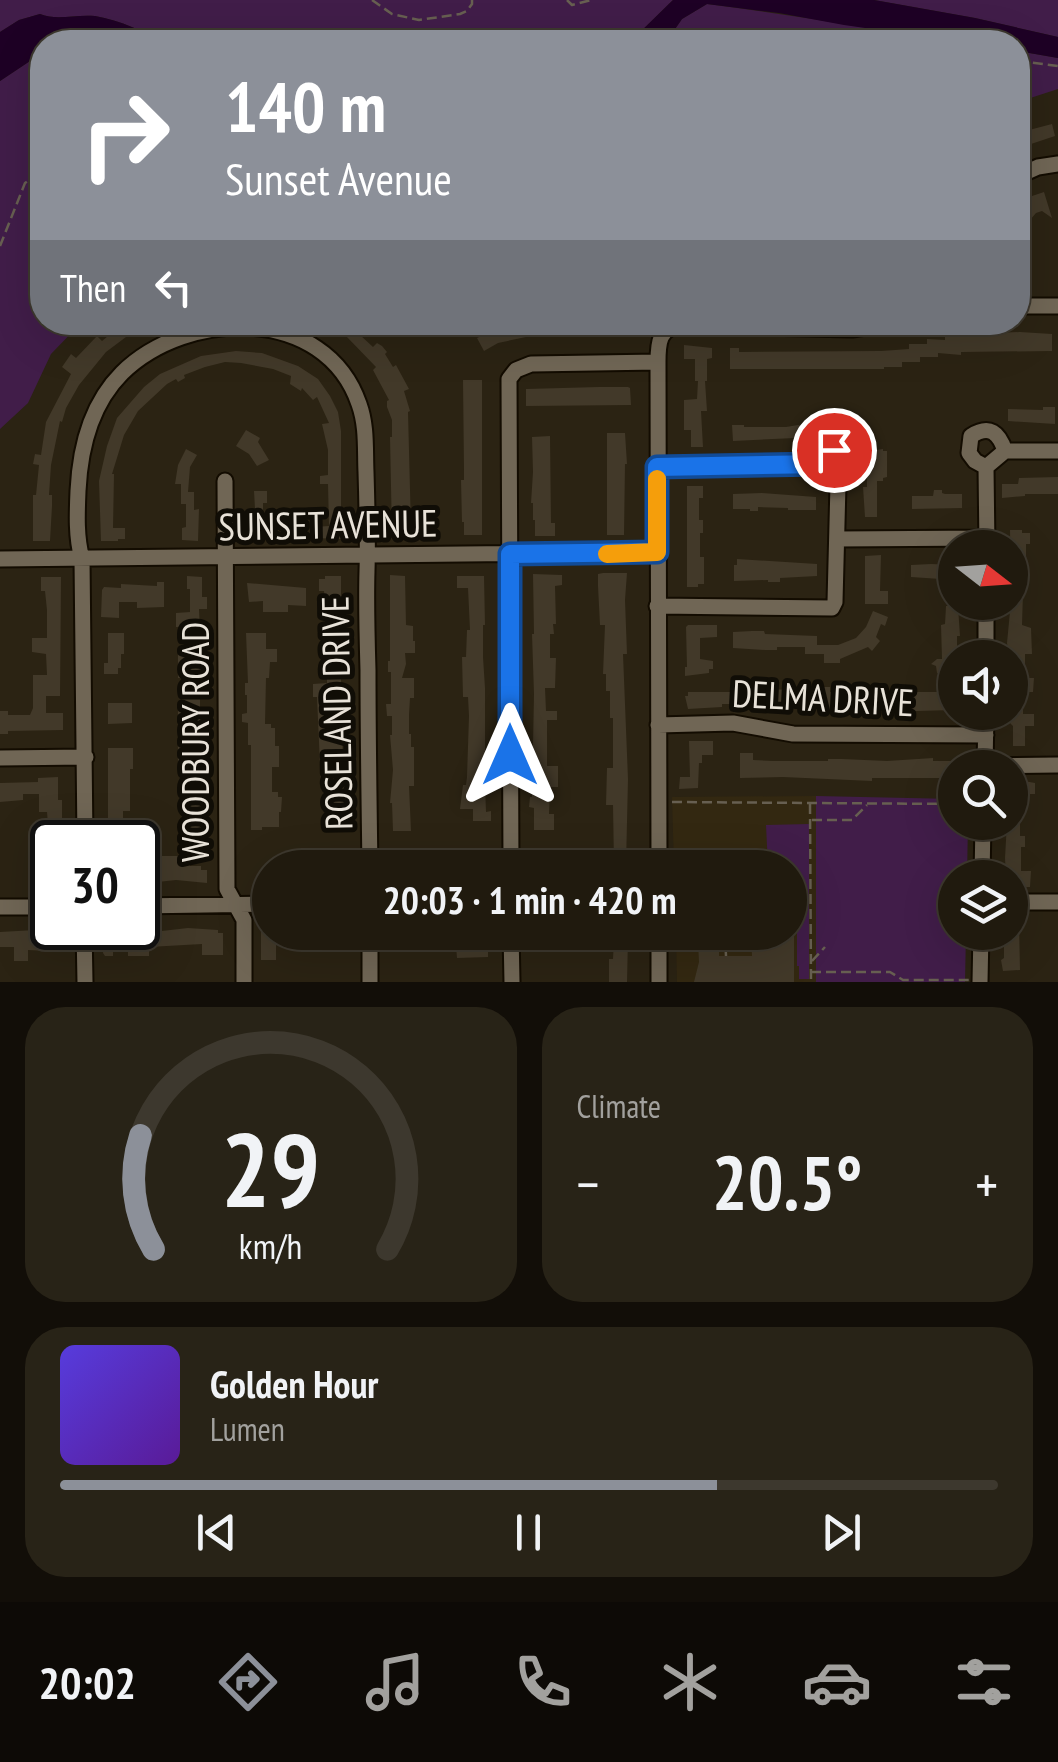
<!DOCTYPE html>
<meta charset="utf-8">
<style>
:root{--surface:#201a0e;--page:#282317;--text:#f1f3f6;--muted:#a2a19e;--line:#3d382e;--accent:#8c9099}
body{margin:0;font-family:"PT Sans Narrow",sans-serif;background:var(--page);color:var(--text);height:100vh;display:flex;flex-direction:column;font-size:38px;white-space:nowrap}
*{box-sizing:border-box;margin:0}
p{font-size:32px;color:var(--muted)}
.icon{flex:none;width:55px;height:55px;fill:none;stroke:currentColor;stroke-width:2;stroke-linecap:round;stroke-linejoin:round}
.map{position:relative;height:982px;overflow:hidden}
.side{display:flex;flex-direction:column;gap:25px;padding:25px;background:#120e08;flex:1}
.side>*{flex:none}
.guide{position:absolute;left:30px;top:30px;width:1000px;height:305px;border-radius:40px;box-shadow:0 10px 40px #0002,0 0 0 2px var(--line);background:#8c9099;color:#fff;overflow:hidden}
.needle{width:65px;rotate:107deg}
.buttons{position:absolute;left:938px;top:530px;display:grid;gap:20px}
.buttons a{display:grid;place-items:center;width:90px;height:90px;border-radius:50%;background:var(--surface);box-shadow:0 10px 40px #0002,0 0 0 2px var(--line);font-size:50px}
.speed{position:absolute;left:30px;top:820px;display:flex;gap:20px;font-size:50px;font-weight:700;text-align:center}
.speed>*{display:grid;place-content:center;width:130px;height:130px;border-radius:50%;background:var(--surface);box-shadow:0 10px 40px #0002,0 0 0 2px var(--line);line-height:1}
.speed .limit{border:5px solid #111;border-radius:15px;background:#fff;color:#111}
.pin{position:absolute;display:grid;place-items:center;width:85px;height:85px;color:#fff;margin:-42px;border:5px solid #fff;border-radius:50%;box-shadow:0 2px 10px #0007}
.me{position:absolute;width:110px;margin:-55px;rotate:0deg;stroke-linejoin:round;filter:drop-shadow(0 0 8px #0008)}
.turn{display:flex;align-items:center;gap:35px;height:210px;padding:0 30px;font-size:45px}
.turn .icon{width:130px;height:130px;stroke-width:2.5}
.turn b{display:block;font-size:70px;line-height:85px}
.then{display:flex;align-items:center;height:95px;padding:0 30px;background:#0003;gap:20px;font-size:38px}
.big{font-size:75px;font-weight:700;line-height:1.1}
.side .card{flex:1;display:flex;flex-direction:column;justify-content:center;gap:15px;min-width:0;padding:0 35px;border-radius:40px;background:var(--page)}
.side .dial{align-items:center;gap:0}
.dial svg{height:260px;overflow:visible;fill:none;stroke:var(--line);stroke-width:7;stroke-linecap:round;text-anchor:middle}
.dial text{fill:var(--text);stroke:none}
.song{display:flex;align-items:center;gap:30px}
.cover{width:120px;height:120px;border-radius:15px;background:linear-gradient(135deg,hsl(250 70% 55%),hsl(270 70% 35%))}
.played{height:10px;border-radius:5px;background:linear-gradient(90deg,var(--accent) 70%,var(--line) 70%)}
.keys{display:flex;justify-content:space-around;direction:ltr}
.heat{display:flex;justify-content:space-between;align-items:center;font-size:55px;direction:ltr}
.side .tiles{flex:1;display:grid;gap:25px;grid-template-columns:1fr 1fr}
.card:last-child{grid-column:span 2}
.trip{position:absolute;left:252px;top:850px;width:555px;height:100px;border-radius:50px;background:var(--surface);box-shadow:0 10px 40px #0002,0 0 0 2px var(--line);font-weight:700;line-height:100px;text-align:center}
.menu{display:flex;height:160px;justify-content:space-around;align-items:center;background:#0d0a06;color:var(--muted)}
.menu .icon{width:70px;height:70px}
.menu .active{color:var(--accent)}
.menu b{font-size:45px;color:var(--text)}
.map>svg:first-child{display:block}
.built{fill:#332811}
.green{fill:#411d49}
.water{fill:#1e0025}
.building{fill:#423929}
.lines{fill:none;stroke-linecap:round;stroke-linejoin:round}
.minor-casing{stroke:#130c01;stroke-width:19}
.path{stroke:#675f51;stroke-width:2.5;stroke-dasharray:10 5;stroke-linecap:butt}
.minor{stroke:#706655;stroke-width:15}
.route-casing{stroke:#114b97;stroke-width:25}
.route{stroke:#1a73e8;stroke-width:18}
.slow{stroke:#f59e0b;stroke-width:18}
.labels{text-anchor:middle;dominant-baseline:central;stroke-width:10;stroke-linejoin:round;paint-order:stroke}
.street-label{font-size:38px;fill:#e8e2d8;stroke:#100d06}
</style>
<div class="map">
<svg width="1058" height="982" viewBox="0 0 1058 982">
<rect width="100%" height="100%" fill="#2b2313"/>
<!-- built -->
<path class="built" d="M816 796V982H677L676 933 790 932V868L674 867 672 797Z"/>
<!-- green -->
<path class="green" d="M0 0H673L630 42H169C145 33 120 20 95 16 76 14 57 21 40 14L19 20 0 32Z
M874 0H1058V37L975 18Z
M707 4C793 15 878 30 964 42H666L682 19Z
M1018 51 1058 58V89L1018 102Z
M42 53V322L81 323 51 354 28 403 0 429V81Z
M816 796 955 799V822L968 823 967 877 955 878V932L966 933 965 982H816Z
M809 824V979H799V966H797V881L790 880V868L768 867 766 825Z"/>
<!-- water -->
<path class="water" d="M673 0H874L975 18 1058 37V58L1018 51V42H964L844 25 779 13 707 4 682 19 666 42H630Z
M40 14C57 21 76 14 95 16 120 20 145 33 169 42H42V53L0 81V32L19 20Z"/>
<!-- building -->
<path class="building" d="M1026 123 1029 130 1052 124 1055 136 1022 147 1018 138V127Z
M1044 192 1052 218 1042 211 1036 213 1018 234V206L1026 198Z
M125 322H146L106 352 79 385 66 408 62 422 60 421 51 465 49 495H52V506L50 541H33V495H36L39 465 33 464 35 454 41 455 46 422 71 374 62 367 71 354 76 358 97 336 102 341Z
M324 322H346L373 347 377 343 382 346 387 352 385 354 393 367 396 365 409 389 404 391 410 411 408 412 411 528H427V535H392L390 437H392V420L387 407V401L389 400 373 370 376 367 346 336Z
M552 322H630V337H526L498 343 484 351 477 338 504 326V329L521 325H552Z
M1020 332 1052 334V351L961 352V355L938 353V357H920V362H902V367H884V369H730V348H739V352L881 351 909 349V344H927V339L945 340V335Z
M684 345 712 348V358L707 359V381H705L707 411H701L703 447H691V430H684V400L697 399 698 381H695V359H684Z
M236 351 262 353 298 366 318 379 330 396 338 412 341 431V539L314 538V527L329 526 328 484H320V476L328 475V450L322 424 329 423 317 397 313 400 302 388 301 391 290 384 291 376 273 369 241 363 225 362 205 367 184 375 185 378 178 382 176 379 167 384 138 411 124 435 112 474H114L113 528H125V539H118V541H101L99 481 107 446 117 418 144 387 160 374 201 356Z
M463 380H482V535H464V522H462L461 480H464V470Z
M599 387H628L630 388 631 405 526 406V389Z
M1043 407H1055V424L1008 421V409L1043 410Z
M848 412 859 416 852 434 836 429H823L822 417H846Z
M804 424H817V437L733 441 732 425H744V427H786Z
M246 430 260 438 258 442 269 460 257 466 249 454 236 446Z
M607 433H625L627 464H625L624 535H607Z
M550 436 551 523H555V536H535V520H533V503H531L533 472 532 437Z
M186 449 197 455 190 467 188 492H194V510L199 509 198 541 182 540V528L186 527V504H181V484H175L178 465Z
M883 449V451H887V477L883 478V481H877V517H865L863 487H867V469H873L869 451Z
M1058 477V494H1025V496L1002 498V484H1018L1019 478Z
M687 486H703V498H699V520H703V533H700V557H704V584H698V587H687Z
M934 490H942V493L945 494H962V508L912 509V496H933Z
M254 491H267V503H263V527L273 528 274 539H250V509H255Z
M762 493 816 497V510H788V508L758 507V511H750V509H733V494Z
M1010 530H1022V533H1030V544H1026V561H1024L1022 625 1031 628 1032 654H1025V678H1034L1033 692H1023V714H1034V726H1025V746H1013V726L1010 723 1012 672 1007 643 1011 601Z
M881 555 880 591H888V604H865V556Z
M737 559 817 564V576L780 578V582H768V580L734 581V565H737Z
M931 564 955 565V580L911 577V565Z
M603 573H627L625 600 627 654H623L628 779 626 865H614L613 805H606L607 768H613V718H610V691H606V674H603L605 625H600L598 586V574Z
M533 574 562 575V585L555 586 556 624H553L554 634H550V658H556L555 688H545L546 711H557V720H547V766H558V787H550L549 814H554V830H534V808L529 807 530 797H532L534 694 532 634H534Z
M390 575 405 576 406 625 413 626V641H415V653H405L406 664 402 678H414V698H410L409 715V734H411V747H414V786H409L411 831H393L392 803H390L393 770 390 735H392V716H387L386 704H391V672H388V661H390Z
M187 576 202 577V597H207V609H199L200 632H204L203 643H201L202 678H200V775H203L200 802 202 817H204V830L190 829V822H186V806H182V793H187V766H178V705H182V678H178V649H185V627H176V613L190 612V589H187Z
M325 576H341V595L348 598 347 621 343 623V668H345V679H341L344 816V826L342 829H328V824H326L325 787H321L317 697H313V684L327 683 326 607 324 591H319V579H325Z
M457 576H484L485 625H483V657L485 688V784L486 812 491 811V821H473V809H460L463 785H466L467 777 469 716 468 697H463L462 657H466L467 630H470L468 588H457Z
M41 577H61L60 696H46V713H63V730L8 731V734H0V711H8V715H30L33 708V675H47L46 654 32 652V638H47V610L45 591H41Z
M157 582H164V607L137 608V602H119V618L101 617 102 590 104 587 121 588V584L157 586Z
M247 583 306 588V606L288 605V612H263V601L249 602Z
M946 606H958L960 636H957V654H955V672L937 673 936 666 931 664 937 659H942L941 625 945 624Z
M873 611 888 617 885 626 881 624 876 637 880 641 872 651 868 647 840 659V663H824V654H805V647H777V650H765L733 648V632L752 631H764L765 634 817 636V645H838L856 638 866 627Z
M688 625H717V637L700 638V659L713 661V669H709V673L685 676V667H687L686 627Z
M108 633H124V654H121V668H118V674H104V663H108Z
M246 633H266V649H277V662H270L269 678H266L265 724H271V728H275V746H279V767H272V792H278V797H282L281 812H279V827H262V830H251V745H248V723L242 722V714L247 713V695H245V683H248Z
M753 686H765V689L792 690V692H820V687H830V692H955V710L878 712V710L859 709V712L828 713V710L753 705Z
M688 692H733V704H722V707L688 709 685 696H688Z
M108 703H132V723L108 724Z
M689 741H713V755H702V763H699L698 788 679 789 680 777H690Z
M108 748H133V769H130V811H123V832H110V823H108Z
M740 753H753V760L773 761H828V759H842L887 761 933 758V761H955V778H872V781L783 777 740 778Z
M58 777V800H62V830H51V825H48L47 812H39V794H23V800L0 802V783L38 782V778Z
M1024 781 1035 783V794H1021L1020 811V836H1025V847H1021V871H1031L1030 887H1010V878H1006L1005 858 1007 822H1010V783Z
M391 849H403V853L437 851V868H388Z
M531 849H543V852L569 853V857L583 856 584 868H528Z
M156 856H190V866H201V870H207V883L176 880 139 884V872H144V869L156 868Z
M1010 923H1019L1020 970 1003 971 1001 960 1004 958V942H1007V932H1010Z
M53 928H63V946H48V951L28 950V961H14V947H0V932L53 929Z
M188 928 218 930V933H223V955H202V944L149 947V956H128V948H113V956H105L103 953 104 931 153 932Z
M261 930H270V932H346L345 945 334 944V941H312V948H300V943H276V960H261Z
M387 932H493V948H488V957L457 958 456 946 442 947V942L387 940Z
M530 932H591V949L575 952V949H550V940L531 941Z
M751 932H794V982H694L699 962 698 942 706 943 707 937H719V956H752Z
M614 939H628L627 982H609V959H613Z"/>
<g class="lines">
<!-- minor casing -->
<g class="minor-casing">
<path id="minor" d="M1018 176 1038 167 1058 164
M1018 306H1058
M822 464 834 450 842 451 847 455 848 462 836 475
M986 467 975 461 969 453 971 436C990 424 999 433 1005 451
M225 481 227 889 244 920V982
M837 539 987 538
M987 548 986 467 1005 451H1058
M0 559 657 552
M657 606 832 608 835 602 838 484 836 475 822 464 657 467
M986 658V602
M658 725 733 723 793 734 986 735
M0 758 86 757
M985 766 1058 765
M985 768 986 712
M85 842 82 559C76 537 77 514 78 491 80 448 90 405 122 373 187 309 325 305 359 404 367 426 365 449 366 472 367 505 368 538 367 571 366 604 367 637 368 670 368 736 369 802 370 868
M511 868 509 379 516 370 531 364 658 362
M659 868 658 362C658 343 659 327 681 325L852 329 899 322
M982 878 983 822
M1010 902H1058
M138 906 270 904
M0 907H52
M84 928 85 982
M511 932 512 982
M370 982V932
M659 982V932
M980 982 981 932"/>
</g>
<!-- path -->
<path class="path" d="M372 0 392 14 419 20 460 14 467 11 472 4V0
M567 0 572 5 591 0
M1018 61 1058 66
M0 246 25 183 42 171
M672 802 955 804
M810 804 811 982
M812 820H852L867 805
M723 868V862
M671 933H725
M725 934 726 956
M812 961 825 947
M811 972H890L903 980H969"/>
<!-- minor -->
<use href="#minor" class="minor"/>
</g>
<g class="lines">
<!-- route casing -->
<g class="route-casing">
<path id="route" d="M510 755V554L657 552V467L822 464 834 450"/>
</g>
<!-- route -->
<use href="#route" class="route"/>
<!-- slow -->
<path class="slow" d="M607 554 657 552V479"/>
</g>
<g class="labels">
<!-- street labels -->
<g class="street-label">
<text transform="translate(328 524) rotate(-1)">SUNSET AVENUE</text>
<text transform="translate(823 697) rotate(3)">DELMA DRIVE</text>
<text transform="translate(336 713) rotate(-91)">ROSELAND DRIVE</text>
<text transform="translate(194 742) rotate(-90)">WOODBURY ROAD</text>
</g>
</g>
</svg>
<div class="buttons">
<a><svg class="needle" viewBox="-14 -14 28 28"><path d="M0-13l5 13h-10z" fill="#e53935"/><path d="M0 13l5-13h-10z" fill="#a2a19e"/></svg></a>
<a><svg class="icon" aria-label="sound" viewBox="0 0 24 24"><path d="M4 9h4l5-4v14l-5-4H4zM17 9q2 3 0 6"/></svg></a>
<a><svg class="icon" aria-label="search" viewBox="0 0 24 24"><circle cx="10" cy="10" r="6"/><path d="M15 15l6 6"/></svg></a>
<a><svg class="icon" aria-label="layers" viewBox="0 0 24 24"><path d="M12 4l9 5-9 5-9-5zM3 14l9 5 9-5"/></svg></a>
</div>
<div class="speed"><div class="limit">30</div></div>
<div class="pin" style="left:834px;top:450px;background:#d93025"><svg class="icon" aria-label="arrive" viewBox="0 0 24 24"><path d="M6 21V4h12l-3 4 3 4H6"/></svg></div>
<svg class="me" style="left:510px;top:755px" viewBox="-20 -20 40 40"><path d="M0-17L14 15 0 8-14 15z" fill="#1a73e8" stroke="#fff" stroke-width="4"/></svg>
<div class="trip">20:03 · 1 min · 420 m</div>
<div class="guide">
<div class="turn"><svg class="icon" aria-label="right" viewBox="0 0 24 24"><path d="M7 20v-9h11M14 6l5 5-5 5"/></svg><div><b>140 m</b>Sunset Avenue</div></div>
<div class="then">Then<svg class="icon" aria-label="left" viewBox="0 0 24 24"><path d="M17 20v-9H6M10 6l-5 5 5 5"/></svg></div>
</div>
</div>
<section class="side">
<div class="tiles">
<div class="card dial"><svg viewBox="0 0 100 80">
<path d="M14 69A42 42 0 1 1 86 69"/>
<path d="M14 69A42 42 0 0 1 10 34" stroke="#8c9099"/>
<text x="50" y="56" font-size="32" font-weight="700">29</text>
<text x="50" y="72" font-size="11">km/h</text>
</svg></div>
<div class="card"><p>Climate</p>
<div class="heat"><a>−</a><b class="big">20.5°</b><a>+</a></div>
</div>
<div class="card">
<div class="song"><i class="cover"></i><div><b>Golden Hour</b><p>Lumen</p></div></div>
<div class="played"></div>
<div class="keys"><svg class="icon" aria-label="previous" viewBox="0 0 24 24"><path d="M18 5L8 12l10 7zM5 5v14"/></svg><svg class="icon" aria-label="pause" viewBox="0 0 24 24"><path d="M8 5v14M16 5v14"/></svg><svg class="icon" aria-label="next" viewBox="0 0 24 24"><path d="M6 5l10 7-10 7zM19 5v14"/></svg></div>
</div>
</div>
</section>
<nav class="menu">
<b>20:02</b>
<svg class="icon active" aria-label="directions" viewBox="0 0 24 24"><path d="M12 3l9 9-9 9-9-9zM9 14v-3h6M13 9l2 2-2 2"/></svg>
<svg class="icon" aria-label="music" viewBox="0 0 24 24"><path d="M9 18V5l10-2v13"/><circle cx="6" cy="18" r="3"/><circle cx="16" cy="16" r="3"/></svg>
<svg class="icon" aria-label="phone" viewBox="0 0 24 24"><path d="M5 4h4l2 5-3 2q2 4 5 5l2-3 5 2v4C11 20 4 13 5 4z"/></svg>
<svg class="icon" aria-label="climate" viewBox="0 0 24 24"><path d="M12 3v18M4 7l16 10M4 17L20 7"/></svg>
<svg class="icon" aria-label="car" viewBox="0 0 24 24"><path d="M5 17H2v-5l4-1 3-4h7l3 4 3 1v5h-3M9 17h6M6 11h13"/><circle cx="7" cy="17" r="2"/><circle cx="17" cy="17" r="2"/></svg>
<svg class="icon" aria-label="filters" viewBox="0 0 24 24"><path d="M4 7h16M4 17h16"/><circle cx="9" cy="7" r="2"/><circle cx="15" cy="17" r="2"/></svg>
</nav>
